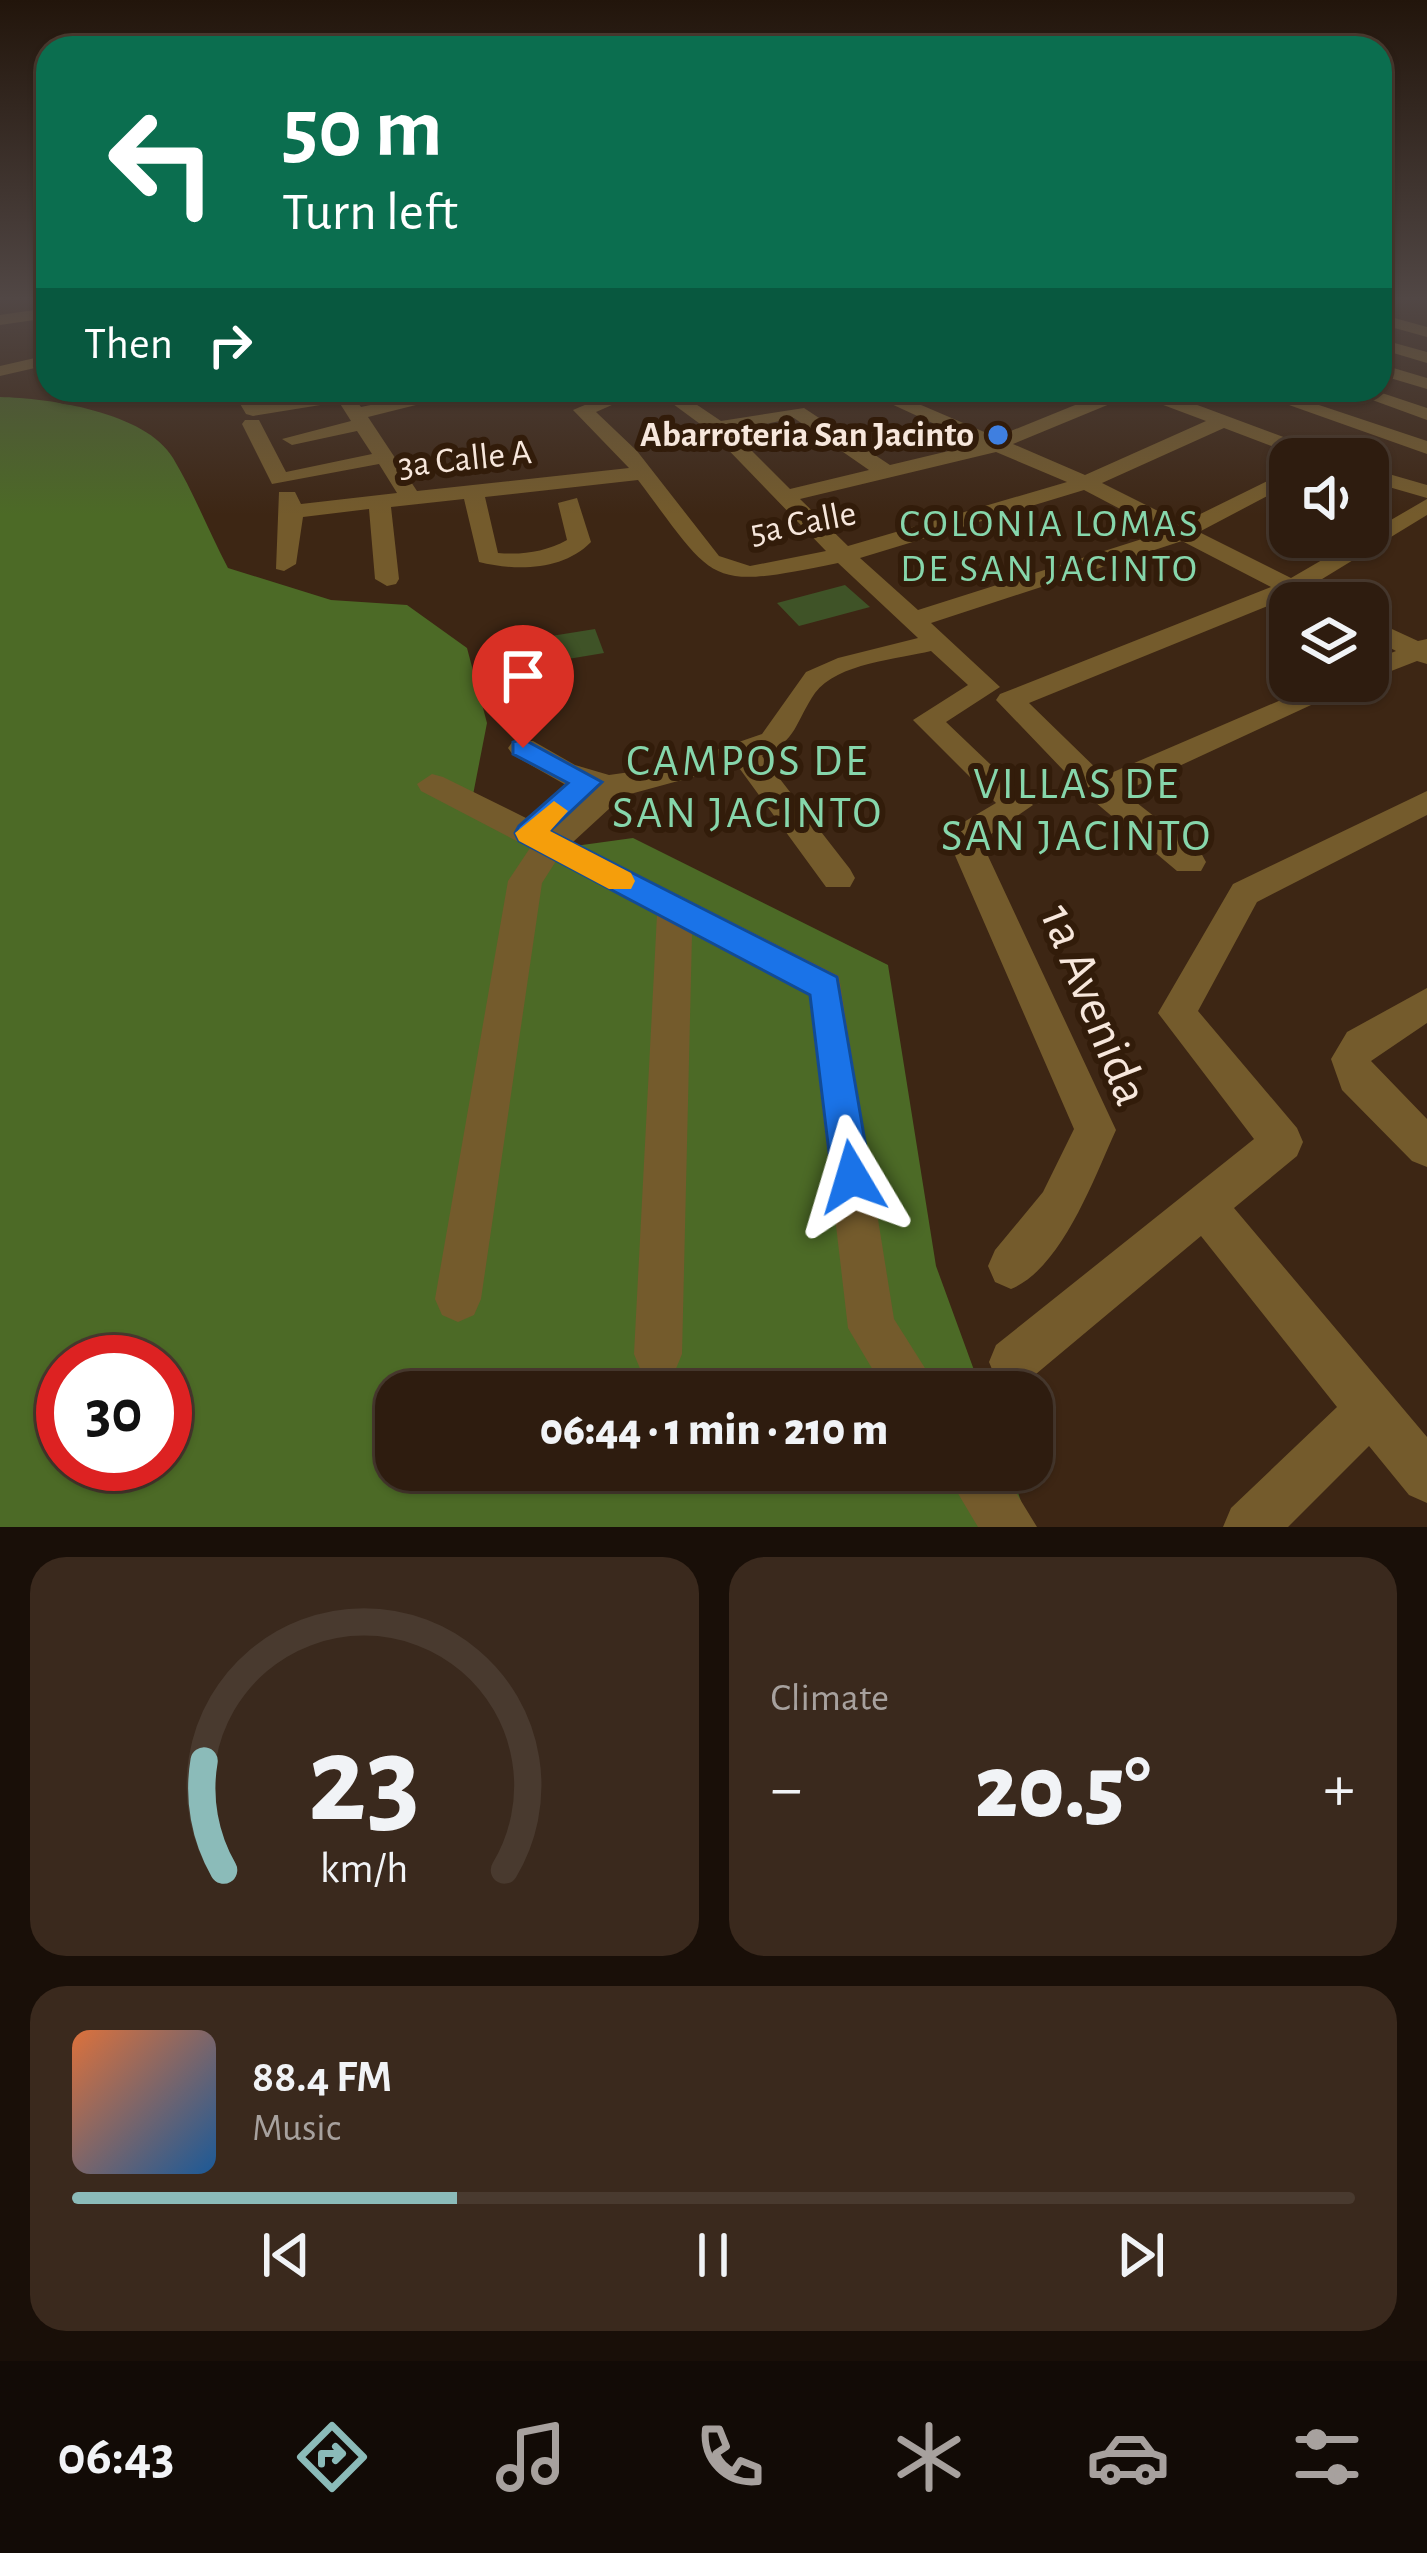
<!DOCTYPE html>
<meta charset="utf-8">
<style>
:root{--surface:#2e1c0f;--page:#3a291d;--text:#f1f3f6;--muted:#a7a19e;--line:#493a2f;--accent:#8bbbb9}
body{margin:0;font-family:"Alegreya Sans",sans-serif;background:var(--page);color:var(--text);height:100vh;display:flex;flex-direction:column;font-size:45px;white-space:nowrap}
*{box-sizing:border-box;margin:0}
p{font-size:39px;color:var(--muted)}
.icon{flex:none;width:66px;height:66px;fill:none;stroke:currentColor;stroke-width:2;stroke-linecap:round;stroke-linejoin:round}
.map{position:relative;height:1527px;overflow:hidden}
.side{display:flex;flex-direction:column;gap:30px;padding:30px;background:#190f08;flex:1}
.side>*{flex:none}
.hud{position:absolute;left:36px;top:36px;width:1356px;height:366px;border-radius:36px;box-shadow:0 3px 9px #0004,0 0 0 3px var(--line);background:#0b6e4f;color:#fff;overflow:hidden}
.buttons{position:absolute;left:1269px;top:438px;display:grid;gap:24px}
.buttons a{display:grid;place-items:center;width:120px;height:120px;border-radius:24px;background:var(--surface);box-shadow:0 3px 9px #0004,0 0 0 3px var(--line);font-size:60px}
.speed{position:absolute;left:36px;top:1335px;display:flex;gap:24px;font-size:60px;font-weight:700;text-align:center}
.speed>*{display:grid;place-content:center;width:156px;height:156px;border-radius:50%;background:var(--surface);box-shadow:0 3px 9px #0004,0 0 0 3px var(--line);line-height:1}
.speed .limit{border:18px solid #d22;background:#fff;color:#111}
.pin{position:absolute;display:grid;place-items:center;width:102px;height:102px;color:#fff;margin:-123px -51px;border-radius:50% 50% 50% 0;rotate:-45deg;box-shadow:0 0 12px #0007}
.pin .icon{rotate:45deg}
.me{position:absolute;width:132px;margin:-66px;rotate:353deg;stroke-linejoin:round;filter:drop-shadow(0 0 9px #0008)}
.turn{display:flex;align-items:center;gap:42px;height:252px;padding:0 48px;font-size:54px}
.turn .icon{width:156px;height:156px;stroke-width:2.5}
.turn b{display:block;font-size:84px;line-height:102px}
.then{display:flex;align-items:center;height:114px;padding:0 48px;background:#0003;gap:24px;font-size:45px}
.big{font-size:90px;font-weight:800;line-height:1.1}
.side .card{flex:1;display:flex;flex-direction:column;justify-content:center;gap:18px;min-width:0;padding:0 42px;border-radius:36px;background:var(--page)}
.side .dial{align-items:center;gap:0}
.dial svg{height:312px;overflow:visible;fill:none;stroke:var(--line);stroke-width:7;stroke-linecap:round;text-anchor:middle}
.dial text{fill:var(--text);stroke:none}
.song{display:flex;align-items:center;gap:36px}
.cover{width:144px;height:144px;border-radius:18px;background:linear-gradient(135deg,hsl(20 70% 55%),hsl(210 70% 35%))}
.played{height:12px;border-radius:6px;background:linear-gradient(90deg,var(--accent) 30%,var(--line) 30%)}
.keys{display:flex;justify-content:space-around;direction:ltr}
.heat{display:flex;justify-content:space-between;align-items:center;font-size:66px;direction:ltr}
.side .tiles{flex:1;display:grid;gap:30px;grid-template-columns:1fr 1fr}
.card:last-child{grid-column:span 2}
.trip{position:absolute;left:375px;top:1371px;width:678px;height:120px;border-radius:36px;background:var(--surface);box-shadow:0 3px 9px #0004,0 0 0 3px var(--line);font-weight:800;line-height:120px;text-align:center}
.tabs{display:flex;height:192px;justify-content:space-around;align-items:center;background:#120b06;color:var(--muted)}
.tabs .icon{width:84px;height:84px}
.tabs .selected{color:var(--accent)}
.tabs b{font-size:54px;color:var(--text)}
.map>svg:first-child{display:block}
.green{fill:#3f5327}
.forest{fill:#4c6a26;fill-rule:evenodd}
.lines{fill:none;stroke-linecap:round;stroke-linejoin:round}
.minor{fill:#745b2c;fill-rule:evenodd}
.route{fill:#1a73e8;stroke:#114b97;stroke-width:3}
.slow{fill:#f59e0b}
.shop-dot{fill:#3f7fe0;stroke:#321c0a;stroke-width:4.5}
.labels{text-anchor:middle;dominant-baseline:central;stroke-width:12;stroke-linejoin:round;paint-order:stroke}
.far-poi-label{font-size:36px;font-weight:bold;fill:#f7e7dc;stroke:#321c0a;text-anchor:end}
.far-street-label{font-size:36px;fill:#f7e7dc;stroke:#321c0a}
.far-neighbourhood-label{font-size:39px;letter-spacing:3px;fill:#86d6ab;stroke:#321c0a}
.neighbourhood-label{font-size:45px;letter-spacing:3px;fill:#86d6ab;stroke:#321c0a}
.near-street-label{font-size:51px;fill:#f7e7dc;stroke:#321c0a}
</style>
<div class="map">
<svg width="1427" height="1527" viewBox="0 0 1427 1527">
<rect width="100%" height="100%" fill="#3d2614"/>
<!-- green -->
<path class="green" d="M845 585 870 607 799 626 777 603Z
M595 629 604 653 526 666 520 641Z"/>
<!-- forest -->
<path class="forest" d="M0 397C48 398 146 412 173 458 194 493 209 532 228 568L331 600 407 605 467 648 487 723 472 800 553 849 633 838 888 965 936 1266 982 1392H396V1470H1010L1030 1527H0ZM63 1362H165V1464H63Z"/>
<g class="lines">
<!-- minor -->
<path class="minor" d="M48 308V318L0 325V315Z
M1380 314 1427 327V337L1380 324Z
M1380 339 1427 352V363L1380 349Z
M48 355V365L0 376V366Z
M1380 364 1427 378V389L1380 375Z
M232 390H250L258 403 349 390 361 407 441 390H476L368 417 417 491 629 468 573 410 620 390H646L596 412 637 451 719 556 750 566 826 551 711 432 654 390H675L721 421 804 408 890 465 978 444 861 390H886L996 437 1112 390H1157L1332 455 1335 459H1306L1224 428 1102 483 1182 523 1290 470V484L1199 532 1291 578 1427 499V515L1309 587 1334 603H1302L1290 597 1029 703 1104 776 1325 681H1363L1123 792 1201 853 1206 862 1201 871H1177L1089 797 996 700 1000 694 1271 587 1182 541 931 623 1000 687 946 722 1033 805 981 841 1116 1130C1094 1178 1062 1268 1011 1289L995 1282 988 1266 995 1250 1043 1192 1074 1129 947 837 952 829 996 803 913 720 968 685 931 651C899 659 837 663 815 693 796 720 797 742 762 756L850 869 855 878 850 887H826L737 765 623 796 573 842 839 976 894 1319 940 1392H886L848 1328 809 995 692 934 682 1354 675 1371 658 1378 641 1371 634 1354 657 915 556 861 542 883 481 1299 474 1315 458 1322 442 1315 435 1299 508 881 530 848 421 791 417 784 432 774 443 777 526 818 566 785 513 755 508 748 513 741H533L575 765 609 775 666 767 762 734 806 672 838 658 918 638 838 563C706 590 717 585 638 480L485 497 498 553C523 555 545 552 567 540L558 503 577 498 591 542C563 571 515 571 479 562L464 499 391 507 399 579 396 584 387 586 375 579 369 509 303 517 296 564 284 571 276 569 279 492H295L301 504 397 493 379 464 272 484 242 424 245 420H259L286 472 372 454 357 431 292 445 282 439 351 421 339 402 253 416 246 414ZM1134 394 1206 421 1085 475 1013 444ZM794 418 869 470 790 489 732 431ZM996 452 1067 482 848 546 800 499ZM1084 490 1164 532 918 610 860 558Z
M956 390H981L960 402H946V394Z
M1247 390H1274L1427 441V454Z
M1345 390H1373L1427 408V420Z
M1368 468 1427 485V498L1368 481Z
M1368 618 1418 641 1427 639V664L1417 661 1368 680V662L1396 651 1368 636Z
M1427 791V815L1257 902 1198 1011 1297 1128 1303 1142 1297 1156 1234 1208 1427 1437V1503L1409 1495 1369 1446 1288 1527H1223L1231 1508 1337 1407 1201 1236 1030 1379 1013 1386 996 1379 989 1362 996 1345 1254 1139 1158 1013 1233 884Z
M1427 988V1023L1371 1061 1427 1119V1167L1412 1161 1342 1090 1331 1059 1347 1032Z
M944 1470H1002L1037 1527H978Z"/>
</g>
<!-- sky -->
<linearGradient id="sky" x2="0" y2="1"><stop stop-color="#22150b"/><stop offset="0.58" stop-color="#514745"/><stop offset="1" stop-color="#514745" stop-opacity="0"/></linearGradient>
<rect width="1427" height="515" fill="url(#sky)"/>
<!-- route -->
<path class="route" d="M523 739 602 782 550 831 837 977 871 1177 865 1190 852 1196 838 1190 832 1177 810 995 519 841 515 833 519 826 568 783 513 754V742Z"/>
<!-- slow -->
<path class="slow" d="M554 801 568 811 550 831 631 873 635 881 631 889H609L519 841 515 833Z"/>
<!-- markers -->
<circle class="shop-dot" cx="998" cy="435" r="12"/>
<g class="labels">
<!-- far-poi labels -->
<g class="far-poi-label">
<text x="974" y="435">Abarroteria San Jacinto</text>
</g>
<!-- far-street labels -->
<g class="far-street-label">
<text transform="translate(465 459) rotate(-6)">3a Calle A</text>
<text transform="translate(803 523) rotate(-11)">5a Calle</text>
</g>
<!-- far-neighbourhood labels -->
<g class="far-neighbourhood-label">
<text x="1050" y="524">COLONIA LOMAS<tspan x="1050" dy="45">DE SAN JACINTO</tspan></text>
</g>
<!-- neighbourhood labels -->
<g class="neighbourhood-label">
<text x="748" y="761">CAMPOS DE<tspan x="748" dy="52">SAN JACINTO</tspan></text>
<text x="1077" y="784">VILLAS DE<tspan x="1077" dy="52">SAN JACINTO</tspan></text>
</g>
<!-- near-street labels -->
<g class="near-street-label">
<text transform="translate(1094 1005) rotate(68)">1a Avenida</text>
</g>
</g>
</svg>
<div class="buttons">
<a><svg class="icon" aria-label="sound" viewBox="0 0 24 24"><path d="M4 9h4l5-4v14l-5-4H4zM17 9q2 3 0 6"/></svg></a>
<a><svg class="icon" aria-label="layers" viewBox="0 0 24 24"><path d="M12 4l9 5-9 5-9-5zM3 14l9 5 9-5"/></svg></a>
</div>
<div class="speed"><div class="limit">30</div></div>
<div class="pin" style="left:523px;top:748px;background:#d93025"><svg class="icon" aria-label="arrive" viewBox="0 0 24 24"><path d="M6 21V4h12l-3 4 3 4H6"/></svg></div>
<svg class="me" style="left:852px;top:1177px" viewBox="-20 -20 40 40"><path d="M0-17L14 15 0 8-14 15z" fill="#1a73e8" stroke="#fff" stroke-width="4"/></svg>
<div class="trip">06:44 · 1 min · 210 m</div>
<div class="hud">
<div class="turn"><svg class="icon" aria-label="left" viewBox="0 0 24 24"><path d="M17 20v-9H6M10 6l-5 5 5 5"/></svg><div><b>50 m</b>Turn left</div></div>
<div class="then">Then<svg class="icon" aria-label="right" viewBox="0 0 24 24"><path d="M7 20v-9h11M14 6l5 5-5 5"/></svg></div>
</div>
</div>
<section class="side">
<div class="tiles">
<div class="card dial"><svg viewBox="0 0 100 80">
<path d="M14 69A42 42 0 1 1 86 69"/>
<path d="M14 69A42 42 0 0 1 9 41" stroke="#8bbbb9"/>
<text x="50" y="56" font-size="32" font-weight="700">23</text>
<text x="50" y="72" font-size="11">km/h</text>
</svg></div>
<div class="card"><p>Climate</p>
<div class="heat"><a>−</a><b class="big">20.5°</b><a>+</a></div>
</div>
<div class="card">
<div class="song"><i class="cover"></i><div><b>88.4 FM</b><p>Music</p></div></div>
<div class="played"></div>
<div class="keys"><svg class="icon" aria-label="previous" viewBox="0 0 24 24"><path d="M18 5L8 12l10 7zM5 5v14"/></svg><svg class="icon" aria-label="pause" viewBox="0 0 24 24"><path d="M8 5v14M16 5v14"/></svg><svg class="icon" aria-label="next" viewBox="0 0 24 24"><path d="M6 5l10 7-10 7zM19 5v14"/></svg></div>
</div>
</div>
</section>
<nav class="tabs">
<b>06:43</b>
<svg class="icon selected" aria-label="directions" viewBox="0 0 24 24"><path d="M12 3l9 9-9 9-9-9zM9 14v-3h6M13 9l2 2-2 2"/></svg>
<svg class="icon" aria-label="music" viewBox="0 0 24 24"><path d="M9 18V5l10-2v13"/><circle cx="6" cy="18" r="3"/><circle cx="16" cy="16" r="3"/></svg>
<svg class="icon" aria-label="phone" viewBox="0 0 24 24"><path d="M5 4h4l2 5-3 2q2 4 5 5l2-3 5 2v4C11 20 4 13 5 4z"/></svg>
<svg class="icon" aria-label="climate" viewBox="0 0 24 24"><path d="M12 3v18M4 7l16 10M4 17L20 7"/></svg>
<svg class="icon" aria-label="car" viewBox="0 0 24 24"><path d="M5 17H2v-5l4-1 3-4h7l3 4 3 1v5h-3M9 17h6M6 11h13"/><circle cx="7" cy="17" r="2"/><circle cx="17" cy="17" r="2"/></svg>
<svg class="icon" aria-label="filters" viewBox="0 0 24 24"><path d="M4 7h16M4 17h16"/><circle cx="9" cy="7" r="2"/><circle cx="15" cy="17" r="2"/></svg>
</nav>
